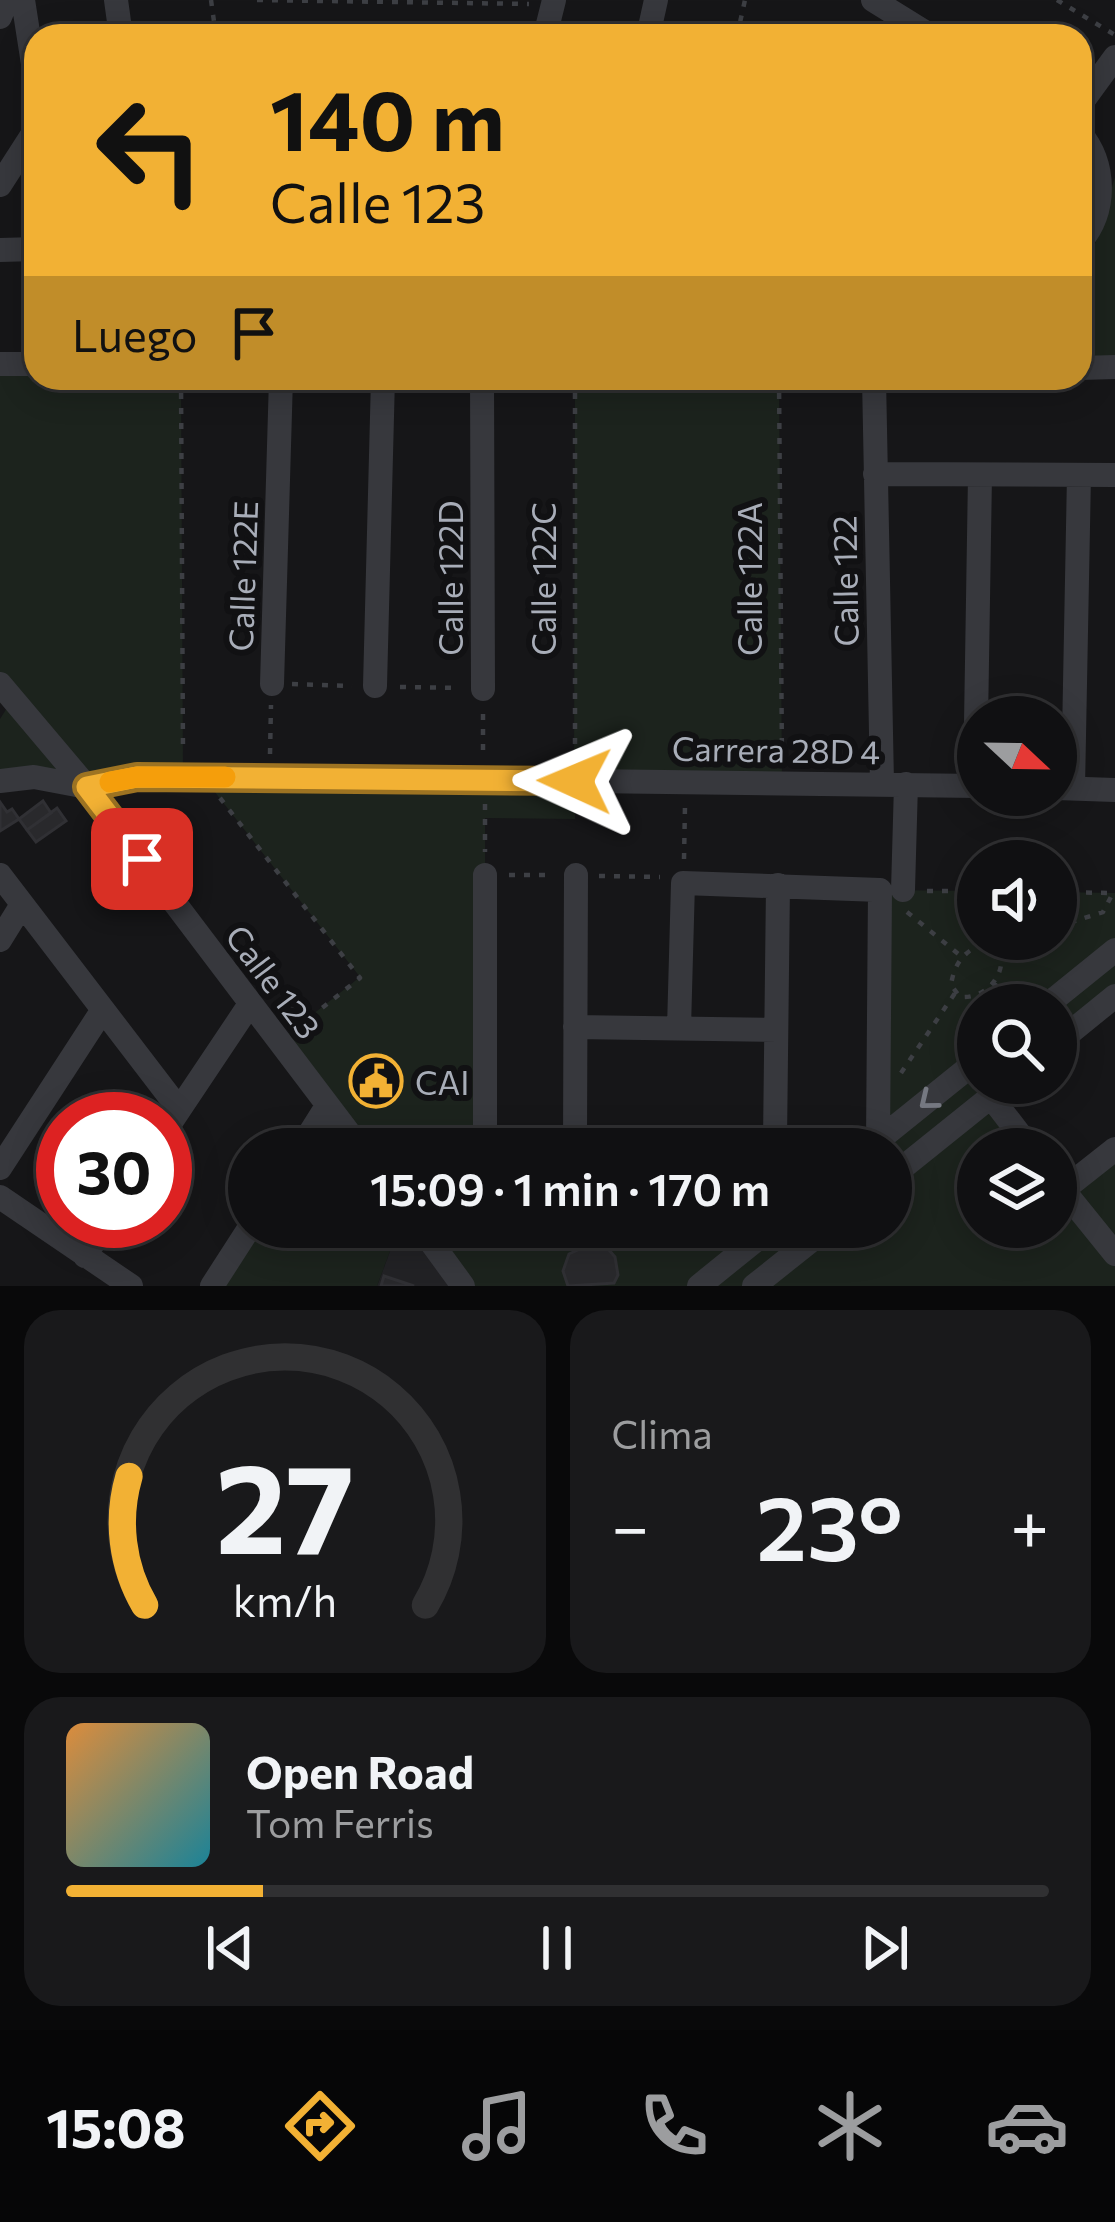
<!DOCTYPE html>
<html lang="es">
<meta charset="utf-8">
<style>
:root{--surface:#101012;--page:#19191b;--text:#f1f3f6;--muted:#9c9d9f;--line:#303032;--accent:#f2b134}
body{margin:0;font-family:Commissioner,sans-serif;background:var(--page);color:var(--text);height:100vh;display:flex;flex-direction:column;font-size:45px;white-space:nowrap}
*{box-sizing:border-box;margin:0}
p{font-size:39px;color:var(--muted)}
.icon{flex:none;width:66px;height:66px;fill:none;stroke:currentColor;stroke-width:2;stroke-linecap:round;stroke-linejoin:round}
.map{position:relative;height:1286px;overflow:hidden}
.sheet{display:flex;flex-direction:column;gap:24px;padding:24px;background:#09090a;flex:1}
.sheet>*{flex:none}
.banner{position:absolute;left:24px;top:24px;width:1068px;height:366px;border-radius:36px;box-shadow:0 6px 30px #0003,0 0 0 3px var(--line);background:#f2b134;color:#111;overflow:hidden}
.needle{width:78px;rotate:112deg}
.buttons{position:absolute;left:957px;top:696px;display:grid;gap:24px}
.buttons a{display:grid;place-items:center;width:120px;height:120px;border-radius:50%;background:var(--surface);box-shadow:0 6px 30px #0003,0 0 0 3px var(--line);font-size:60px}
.speed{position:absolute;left:36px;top:1092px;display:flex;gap:24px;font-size:60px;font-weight:700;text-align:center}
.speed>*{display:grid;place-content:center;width:156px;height:156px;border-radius:50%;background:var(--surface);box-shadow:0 6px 30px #0003,0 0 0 3px var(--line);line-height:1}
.speed .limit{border:18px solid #d22;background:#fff;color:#111}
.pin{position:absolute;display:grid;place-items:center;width:102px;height:102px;color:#fff;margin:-51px;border-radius:24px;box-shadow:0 6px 18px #0006}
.me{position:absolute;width:132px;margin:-66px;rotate:271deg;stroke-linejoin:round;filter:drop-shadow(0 0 9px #0008)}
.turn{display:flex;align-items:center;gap:42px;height:252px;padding:0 48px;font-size:54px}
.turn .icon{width:156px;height:156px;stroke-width:2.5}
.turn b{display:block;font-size:84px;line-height:102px}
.then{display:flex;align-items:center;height:114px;padding:0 48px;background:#0003;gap:24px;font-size:45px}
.big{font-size:90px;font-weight:600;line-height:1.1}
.sheet .tile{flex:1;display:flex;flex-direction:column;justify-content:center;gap:18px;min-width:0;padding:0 42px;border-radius:36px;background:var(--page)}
.sheet .dial{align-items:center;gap:0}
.dial svg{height:312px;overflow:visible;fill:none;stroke:var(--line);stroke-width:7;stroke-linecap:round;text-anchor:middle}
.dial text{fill:var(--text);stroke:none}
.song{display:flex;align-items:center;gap:36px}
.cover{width:144px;height:144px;border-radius:18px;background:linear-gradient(135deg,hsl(30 70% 55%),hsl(190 70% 35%))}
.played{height:12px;border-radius:6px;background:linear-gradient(90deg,var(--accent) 20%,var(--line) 20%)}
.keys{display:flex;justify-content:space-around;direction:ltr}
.heat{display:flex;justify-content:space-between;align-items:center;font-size:66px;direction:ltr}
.sheet .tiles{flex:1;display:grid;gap:24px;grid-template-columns:1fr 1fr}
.tile:last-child{grid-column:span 2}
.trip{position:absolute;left:228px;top:1128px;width:684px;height:120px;border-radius:60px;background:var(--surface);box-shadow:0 6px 30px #0003,0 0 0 3px var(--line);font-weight:600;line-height:120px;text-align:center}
.menu{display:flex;height:192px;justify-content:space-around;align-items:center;background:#060607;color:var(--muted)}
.menu .icon{width:84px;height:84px}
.menu .current{color:var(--accent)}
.menu b{font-size:54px;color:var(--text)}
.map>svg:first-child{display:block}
.built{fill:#222225}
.green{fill:#1c231d}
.building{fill:#29292c;stroke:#303034;stroke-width:3}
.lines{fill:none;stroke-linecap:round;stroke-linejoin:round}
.path{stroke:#3d3f44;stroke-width:4.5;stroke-dasharray:6 9;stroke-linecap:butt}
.minor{stroke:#37383d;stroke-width:24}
.oneway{stroke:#757881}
.route-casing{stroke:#9d7322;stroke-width:30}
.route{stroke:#f2b134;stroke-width:21}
.slow{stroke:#f59e0b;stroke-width:21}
.labels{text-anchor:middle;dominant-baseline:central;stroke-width:12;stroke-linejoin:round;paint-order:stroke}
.street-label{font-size:33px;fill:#a8adb8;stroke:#111113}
.poi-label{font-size:33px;fill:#a8adb8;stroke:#111113;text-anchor:start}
</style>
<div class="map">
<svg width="1115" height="1286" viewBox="0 0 1115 1286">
<rect width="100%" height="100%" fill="#161618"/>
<!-- built -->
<path class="built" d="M399 1227H420L463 1286H377Z"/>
<!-- green -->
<path class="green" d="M1115 177V367L1080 368V294Z
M0 364H36V378H181L183 777 0 781V719L12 700 0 684Z
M575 378H779L782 780 575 782V819L485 818V1140L877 1141 880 890 978 891V939H1056V892L1115 893V996L1056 1044V1005H978V1083H1008L991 1097 1031 1149H978V1227H1056V1181L1115 1149V1286H463L420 1227H891V1149H300L327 1106 279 1041 360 977 203 777 574 780Z
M250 1227H399L377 1286H212Z"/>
<!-- building -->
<path class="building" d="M43 801 51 813 27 830 19 819Z
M0 802 7 812 12 809 19 819 0 831Z
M57 808 66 821 36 842 27 830Z
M299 996 310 1010 295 1022 284 1008Z
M373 1063 395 1075 380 1100 358 1087Z
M593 1243 609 1250 615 1257 618 1275 614 1283 568 1286 563 1271 569 1254Z
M384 1276 414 1286H381Z"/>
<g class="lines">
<!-- path -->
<path class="path" d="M211 0 216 36
M257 0 529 4
M1057 0 1115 35
M737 36 745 0
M181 378 183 753
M575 378V757
M779 378 782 762
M292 684 352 686
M400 687 460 688
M483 714V756
M270 754 271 705
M220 798 360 978 298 1027
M485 804V852
M684 859 685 805
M509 875H552
M599 876 660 877
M927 891H978
M1056 892 1110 893
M907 912 962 957
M1056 927 1103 912 1113 893
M987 944 1001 953C1005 978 984 999 960 997L951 985C954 964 965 948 987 944Z
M995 946 1018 939
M993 983 1020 1005
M901 1073 955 993"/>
<!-- minor -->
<path class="minor" d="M23 0 36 83
M116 0 121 36
M873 0 931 36
M0 17 7 0
M545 36 554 0
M648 36 656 0
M1080 105 1115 57
M1080 133C1106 164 1107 211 1080 242
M0 185 36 129
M0 250 36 249
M0 364H36
M1080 368 1115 367
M482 378 483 689
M874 378 882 783
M875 474 1115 475
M0 684 87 787 361 1149
M272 684 281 378
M375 686 383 378
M0 781 34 777 87 787 137 777H269L978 786
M975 786 980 475
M1056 788 1115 790
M1073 788 1079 475
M0 875 179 1109
M485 875V1140
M903 890 906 784
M0 940 21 906
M1047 1005 1115 950
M575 1027 776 1030
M679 1028 683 883 880 890 878 1142
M1056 1044 1115 996
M991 1097 1031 1149
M165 1131 250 1004
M354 1140 878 1142
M575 1141 576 875
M775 1141 778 885
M870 1147 978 1060
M300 1149 327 1106
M0 1168 102 1011
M891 1177 1008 1083
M1056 1181 1115 1254
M1063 1190 1115 1149
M0 1197 131 1286
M420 1227 463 1286
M85 1256 107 1221
M212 1286 250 1227
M699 1286 772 1227
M754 1286 828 1227"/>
</g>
<!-- one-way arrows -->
<defs><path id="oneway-chevron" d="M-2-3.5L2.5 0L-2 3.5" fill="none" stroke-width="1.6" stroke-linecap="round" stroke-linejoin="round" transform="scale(3)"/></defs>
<use class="oneway" href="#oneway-chevron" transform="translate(928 1101) rotate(141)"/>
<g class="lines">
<!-- route casing -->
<g class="route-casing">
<path id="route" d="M142 859 87 787 137 777 575 781"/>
</g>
<!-- route -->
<use href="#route" class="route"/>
<!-- slow -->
<path class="slow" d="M110 782 137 777H225"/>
</g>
<!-- icons -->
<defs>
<g id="civic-ring" transform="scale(2.7)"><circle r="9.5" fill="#111113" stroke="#f2b134" stroke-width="1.5"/><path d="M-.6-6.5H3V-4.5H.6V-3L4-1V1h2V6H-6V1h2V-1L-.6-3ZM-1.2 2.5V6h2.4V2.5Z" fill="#f2b134"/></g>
</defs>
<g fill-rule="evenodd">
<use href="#civic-ring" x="376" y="1081"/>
</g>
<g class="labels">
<!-- street labels -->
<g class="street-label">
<text transform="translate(242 576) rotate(-88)">Calle 122E</text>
<text transform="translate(449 578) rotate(-90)">Calle 122D</text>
<text transform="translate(542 579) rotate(-90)">Calle 122C</text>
<text transform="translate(748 579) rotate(-90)">Calle 122A</text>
<text transform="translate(844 581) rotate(-91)">Calle 122</text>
<text transform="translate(776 749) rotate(1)">Carrera 28D 4</text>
<text transform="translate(274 981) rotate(53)">Calle 123</text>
</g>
<!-- poi labels -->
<g class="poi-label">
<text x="415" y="1081">CAI</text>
</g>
</g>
</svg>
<div class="buttons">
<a><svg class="needle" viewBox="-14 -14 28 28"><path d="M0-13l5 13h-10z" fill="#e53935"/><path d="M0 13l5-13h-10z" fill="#9c9d9f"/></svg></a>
<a><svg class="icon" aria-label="sound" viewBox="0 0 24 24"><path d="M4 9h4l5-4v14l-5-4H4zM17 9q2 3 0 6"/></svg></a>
<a><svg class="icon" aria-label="search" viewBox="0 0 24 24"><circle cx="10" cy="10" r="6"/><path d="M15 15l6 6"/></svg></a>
<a><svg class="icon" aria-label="layers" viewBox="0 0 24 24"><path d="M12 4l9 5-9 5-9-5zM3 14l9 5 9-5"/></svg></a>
</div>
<div class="speed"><div class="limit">30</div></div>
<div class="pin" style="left:142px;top:859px;background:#d93025"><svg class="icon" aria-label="arrive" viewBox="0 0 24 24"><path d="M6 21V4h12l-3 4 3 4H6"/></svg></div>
<svg class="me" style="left:575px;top:781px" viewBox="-20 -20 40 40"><path d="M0-17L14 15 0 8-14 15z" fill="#f2b134" stroke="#fff" stroke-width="4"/></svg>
<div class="trip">15:09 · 1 min · 170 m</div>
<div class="banner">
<div class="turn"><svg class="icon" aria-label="left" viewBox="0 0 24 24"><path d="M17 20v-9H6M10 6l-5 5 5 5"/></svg><div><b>140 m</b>Calle 123</div></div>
<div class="then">Luego<svg class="icon" aria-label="arrive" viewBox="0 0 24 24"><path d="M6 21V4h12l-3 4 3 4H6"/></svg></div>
</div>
</div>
<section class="sheet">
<div class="tiles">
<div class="tile dial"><svg viewBox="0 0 100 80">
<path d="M14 69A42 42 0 1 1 86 69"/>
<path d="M14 69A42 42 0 0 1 10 36" stroke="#f2b134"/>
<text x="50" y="56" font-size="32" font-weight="700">27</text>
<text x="50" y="72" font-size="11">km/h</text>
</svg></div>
<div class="tile"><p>Clima</p>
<div class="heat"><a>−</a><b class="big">23°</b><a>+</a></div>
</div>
<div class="tile">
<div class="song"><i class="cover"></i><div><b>Open Road</b><p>Tom Ferris</p></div></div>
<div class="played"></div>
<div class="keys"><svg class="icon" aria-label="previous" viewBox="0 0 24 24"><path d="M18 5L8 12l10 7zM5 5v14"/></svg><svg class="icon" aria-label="pause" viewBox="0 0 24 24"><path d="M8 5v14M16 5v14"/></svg><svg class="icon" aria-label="next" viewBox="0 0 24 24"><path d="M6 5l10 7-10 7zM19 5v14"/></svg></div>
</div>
</div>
</section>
<nav class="menu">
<b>15:08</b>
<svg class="icon current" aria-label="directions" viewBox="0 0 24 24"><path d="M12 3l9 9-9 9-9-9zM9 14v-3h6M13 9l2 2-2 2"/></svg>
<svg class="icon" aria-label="music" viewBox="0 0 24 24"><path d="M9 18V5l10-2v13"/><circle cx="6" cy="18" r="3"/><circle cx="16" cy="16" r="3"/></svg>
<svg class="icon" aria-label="phone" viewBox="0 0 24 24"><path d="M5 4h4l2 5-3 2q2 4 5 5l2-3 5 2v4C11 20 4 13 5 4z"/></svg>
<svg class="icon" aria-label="climate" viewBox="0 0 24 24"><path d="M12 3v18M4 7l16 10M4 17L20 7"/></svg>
<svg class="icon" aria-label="car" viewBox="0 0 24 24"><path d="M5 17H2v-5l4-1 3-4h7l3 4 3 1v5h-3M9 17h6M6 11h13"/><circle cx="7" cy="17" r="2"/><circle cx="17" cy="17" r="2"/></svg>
</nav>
